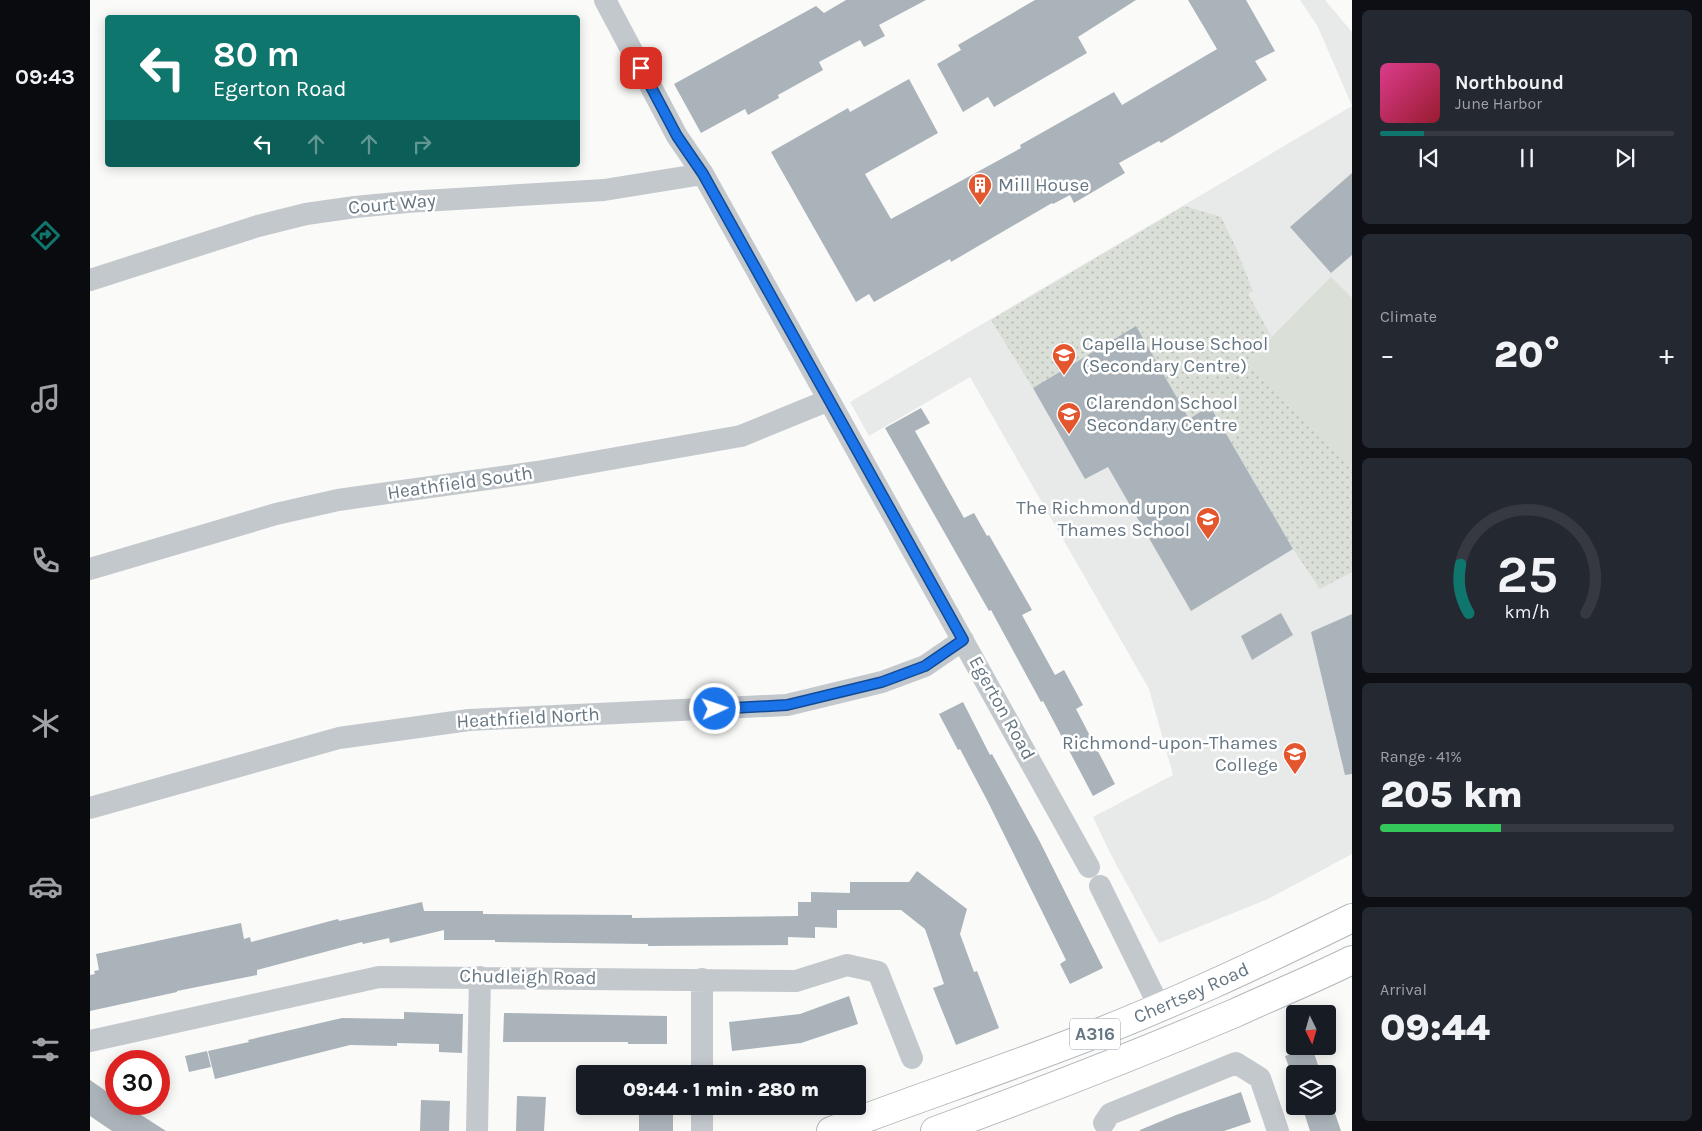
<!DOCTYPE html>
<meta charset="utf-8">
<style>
:root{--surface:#171b24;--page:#242831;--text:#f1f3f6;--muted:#9ea1a6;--line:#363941;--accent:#0f766e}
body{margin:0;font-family:Karla,sans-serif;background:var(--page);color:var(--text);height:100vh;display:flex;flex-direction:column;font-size:19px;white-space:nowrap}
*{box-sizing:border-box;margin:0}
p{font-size:16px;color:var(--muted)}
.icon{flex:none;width:28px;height:28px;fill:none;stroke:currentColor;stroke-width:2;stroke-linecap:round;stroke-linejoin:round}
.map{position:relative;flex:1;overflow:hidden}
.details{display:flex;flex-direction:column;gap:10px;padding:10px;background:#0d0f14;width:350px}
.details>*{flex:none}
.guide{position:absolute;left:15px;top:15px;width:475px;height:152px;border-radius:5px;box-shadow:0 2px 12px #0003;background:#0f766e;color:#fff;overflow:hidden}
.needle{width:32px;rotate:175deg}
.controls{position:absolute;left:1196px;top:1005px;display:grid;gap:10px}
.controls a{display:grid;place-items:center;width:50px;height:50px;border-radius:5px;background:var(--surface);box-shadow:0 2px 12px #0003;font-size:25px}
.speed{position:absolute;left:15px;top:1050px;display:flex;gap:10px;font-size:25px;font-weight:700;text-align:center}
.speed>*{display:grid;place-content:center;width:65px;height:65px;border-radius:50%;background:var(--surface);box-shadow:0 2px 12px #0003;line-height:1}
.speed .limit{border:8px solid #d22;background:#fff;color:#111}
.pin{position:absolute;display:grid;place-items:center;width:42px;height:42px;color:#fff;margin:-21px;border-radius:10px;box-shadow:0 2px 8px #0006}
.me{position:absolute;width:55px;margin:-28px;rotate:87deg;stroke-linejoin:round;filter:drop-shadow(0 0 4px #0008)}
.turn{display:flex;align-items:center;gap:18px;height:105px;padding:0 25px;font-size:22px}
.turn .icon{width:65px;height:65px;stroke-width:2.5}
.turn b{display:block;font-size:35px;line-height:42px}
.lanes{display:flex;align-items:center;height:48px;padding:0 25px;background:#0003;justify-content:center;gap:25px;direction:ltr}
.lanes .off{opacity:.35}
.big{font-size:38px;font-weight:800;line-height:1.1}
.details .widget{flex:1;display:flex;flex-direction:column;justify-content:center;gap:8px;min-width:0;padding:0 18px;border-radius:8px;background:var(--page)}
.details .dial{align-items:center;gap:0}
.dial svg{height:130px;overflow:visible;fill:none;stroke:var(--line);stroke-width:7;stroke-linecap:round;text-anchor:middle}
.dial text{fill:var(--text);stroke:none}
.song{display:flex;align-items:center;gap:15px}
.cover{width:60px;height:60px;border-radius:8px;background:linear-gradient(135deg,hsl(330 70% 55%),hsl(350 70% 35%))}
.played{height:5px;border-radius:2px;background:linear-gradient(90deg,var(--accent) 15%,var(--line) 15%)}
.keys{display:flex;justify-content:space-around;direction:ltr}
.heat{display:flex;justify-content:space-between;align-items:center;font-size:28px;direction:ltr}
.charge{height:8px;border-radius:4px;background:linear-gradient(90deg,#34c759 41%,var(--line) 0)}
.trip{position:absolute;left:486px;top:1065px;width:290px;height:50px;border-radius:5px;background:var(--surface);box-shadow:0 2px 12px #0003;font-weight:800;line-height:50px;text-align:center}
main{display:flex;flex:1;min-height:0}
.tab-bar{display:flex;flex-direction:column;width:90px;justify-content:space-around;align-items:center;background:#090b0e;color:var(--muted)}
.tab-bar .icon{width:35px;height:35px}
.tab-bar .current{color:var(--accent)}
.tab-bar b{font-size:22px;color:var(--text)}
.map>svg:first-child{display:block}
.built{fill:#e8e9e9}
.green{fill:url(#green-dots)}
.pitch{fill:#dadfd7}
.building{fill:#aab3b9}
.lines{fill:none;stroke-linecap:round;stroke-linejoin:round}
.trunk-casing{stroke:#b4b9bd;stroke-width:30}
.minor{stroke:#c3c8cc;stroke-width:22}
.trunk{stroke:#fff;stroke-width:28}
.route-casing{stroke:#114b97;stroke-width:12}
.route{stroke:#1a73e8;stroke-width:9}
.labels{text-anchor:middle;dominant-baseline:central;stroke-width:5;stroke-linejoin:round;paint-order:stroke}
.shield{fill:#fff;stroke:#939fa8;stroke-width:1}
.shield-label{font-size:18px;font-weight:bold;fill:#657683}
.poi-label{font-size:19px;fill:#657683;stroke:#fff;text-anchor:start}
.street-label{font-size:19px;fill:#657683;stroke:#fff}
</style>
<main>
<nav class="tab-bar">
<b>09:43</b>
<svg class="icon current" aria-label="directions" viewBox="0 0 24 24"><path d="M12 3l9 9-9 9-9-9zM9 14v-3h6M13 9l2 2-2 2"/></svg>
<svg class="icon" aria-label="music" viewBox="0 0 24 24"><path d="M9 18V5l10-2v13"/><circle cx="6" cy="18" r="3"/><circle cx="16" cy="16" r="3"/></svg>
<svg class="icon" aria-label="phone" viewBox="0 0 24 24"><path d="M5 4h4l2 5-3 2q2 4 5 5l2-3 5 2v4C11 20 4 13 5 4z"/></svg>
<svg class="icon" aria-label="climate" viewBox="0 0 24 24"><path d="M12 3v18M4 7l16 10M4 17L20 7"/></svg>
<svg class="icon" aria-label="car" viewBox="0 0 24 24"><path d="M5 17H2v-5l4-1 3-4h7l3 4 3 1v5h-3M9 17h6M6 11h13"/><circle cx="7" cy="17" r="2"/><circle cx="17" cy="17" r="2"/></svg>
<svg class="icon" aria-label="filters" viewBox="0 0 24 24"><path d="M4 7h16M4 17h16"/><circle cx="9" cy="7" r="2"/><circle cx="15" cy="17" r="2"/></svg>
</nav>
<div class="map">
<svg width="1262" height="1131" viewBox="0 0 1262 1131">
<defs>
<pattern id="green-dots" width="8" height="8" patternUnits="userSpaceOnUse" patternTransform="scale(1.25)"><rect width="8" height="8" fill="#dadfd7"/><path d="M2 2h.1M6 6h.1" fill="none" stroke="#b4b9b4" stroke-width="1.8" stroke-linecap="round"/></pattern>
</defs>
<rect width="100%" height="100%" fill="#fafaf8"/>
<!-- built -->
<path class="built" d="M1210 0H1235L1262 32V106L1228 27Z
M1262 106V854L1178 899 1069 943 1020 853 1003 817 1083 775 1059 689 880 377 779 436 760 402Z"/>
<!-- green -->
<path class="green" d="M1094 206 1131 217 1146 248 1163 291 1158 294 1181 336 1156 363 1262 467V572L1230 589 1203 549 1121 407 1099 419 1046 326 943 388 901 320Z"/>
<!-- pitch -->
<path class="pitch" d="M1241 277 1262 298V467L1156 363Z"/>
<!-- building -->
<path class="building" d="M756 0H836L789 25 795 36 774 47 770 40 729 62 733 70 688 95 689 98 658 115 655 109 611 133 584 84 726 6 734 13Z
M945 0H1046L988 37 997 53 904 107 898 97 873 112 847 64 871 50 868 45Z
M1098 0H1156L1185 51 1165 61 1177 80 1071 143 1069 141 1029 163 1035 173 984 203 980 195 963 204 962 203 861 262 860 259 784 302 779 294 766 302 681 152 758 108 760 112 819 79 848 133 775 174 801 219 931 148 930 145 1024 92 1032 105 1127 49Z
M1262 173V255L1241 273 1200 227Z
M1046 326 1099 419 1120 406 1203 549 1101 611 1018 467 995 479 943 388Z
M831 408 840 423 825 431 874 518 884 513 897 536 899 535 942 610 932 615 965 675 974 670 993 705 986 709 1025 784 1003 796 953 701 951 702 901 610 899 611 795 428Z
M1191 613 1203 635 1162 660 1151 636Z
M1262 614V774L1255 775 1221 632Z
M873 702 900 755 902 754 949 840 1013 968 980 984 970 964 976 960 898 802 870 749 868 750 849 714Z
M827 871 877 909 870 934 884 972 887 971 909 1028 866 1045 843 988 854 984 835 929 811 910H747V928L725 927V938L698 937V945L558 946V944L405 942V940H354V930L300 943 299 938 273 944 272 942 167 970V975L87 991V992L0 1011V975L5 974 4 971 9 970 6 954 151 923 154 939 160 937 161 942 248 919 249 921 332 902 334 911H393V914L542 915V918L708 916V902H721V892L760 893V882H819Z
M759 996 768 1024 711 1043 642 1051 639 1022 710 1014Z
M314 1012 373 1014 372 1053 349 1052V1044L307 1043V1046L260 1045 125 1079 118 1051 159 1042 158 1040 252 1018 314 1019Z
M414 1013 577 1016V1044H538V1042H413Z
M1222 1047 1231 1074H1205V1084L1195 1056Z
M117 1051 121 1067 99 1072 95 1056Z
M0 1080 26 1098V1104H34L76 1131H22L0 1116Z
M1151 1092 1161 1122 1134 1131H1050V1130L1086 1115Z
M1238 1093 1251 1131H1220L1212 1106H1238Z
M427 1096 456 1097 454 1131H426Z
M331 1100 360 1101 359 1131H330Z
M549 1106H583V1131H549Z"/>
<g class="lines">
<!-- trunk casing -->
<g class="trunk-casing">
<g id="trunk">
<path id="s1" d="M741 1131C820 1101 900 1074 979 1044 1075 1008 1170 963 1262 918"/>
<path d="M845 1131C946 1094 1046 1055 1145 1013 1184 995 1224 979 1262 960"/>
</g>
</g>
<!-- minor -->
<path class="minor" d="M515 0 587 136 613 174 999 867
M0 280 168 226 216 214 265 207 317 202 514 190 613 174
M0 569 186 514 248 500 447 472 651 436 739 400
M0 808 249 738 379 720 697 705 792 682 835 666 873 640
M1010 886 1070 1008
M0 1041 289 977 706 981 757 965 788 972 822 1058
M612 1074V979
M1014 1123 1020 1114 1146 1063 1170 1078 1188 1131
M387 1131 390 977
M612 1131V1106"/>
<!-- trunk -->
<use href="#trunk" class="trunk"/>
</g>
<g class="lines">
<!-- route casing -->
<g class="route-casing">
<path id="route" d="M551 68 587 136 613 174 873 640 835 666 792 682 697 705 625 709"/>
</g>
<!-- route -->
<use href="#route" class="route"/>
</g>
<!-- icons -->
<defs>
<g id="building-pin" transform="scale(1.25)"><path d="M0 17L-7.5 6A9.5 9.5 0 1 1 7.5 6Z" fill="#e4572e" stroke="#fff"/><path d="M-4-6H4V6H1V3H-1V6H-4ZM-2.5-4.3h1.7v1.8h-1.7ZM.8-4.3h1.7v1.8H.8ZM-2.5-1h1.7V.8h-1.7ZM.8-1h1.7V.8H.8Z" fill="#fff"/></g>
<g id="school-pin" transform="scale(1.25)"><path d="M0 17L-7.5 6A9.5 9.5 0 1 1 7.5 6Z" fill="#e4572e" stroke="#fff"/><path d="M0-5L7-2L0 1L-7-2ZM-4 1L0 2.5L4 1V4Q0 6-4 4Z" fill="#fff"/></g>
<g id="university-pin" transform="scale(1.25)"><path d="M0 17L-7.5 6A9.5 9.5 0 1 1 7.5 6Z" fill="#e4572e" stroke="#fff"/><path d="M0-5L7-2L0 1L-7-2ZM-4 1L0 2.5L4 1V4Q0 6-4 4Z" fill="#fff"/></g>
</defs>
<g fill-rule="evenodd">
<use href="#building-pin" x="890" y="185"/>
<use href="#school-pin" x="974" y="355"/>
<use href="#school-pin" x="979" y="414"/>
<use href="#school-pin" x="1118" y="519"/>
<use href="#university-pin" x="1205" y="754"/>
</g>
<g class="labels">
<!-- shield labels -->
<rect class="shield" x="980" y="1018.5" width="50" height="31" rx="4"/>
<g class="shield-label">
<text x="1005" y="1034">A316</text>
</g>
<!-- poi labels -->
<g class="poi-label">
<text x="908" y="185">Mill House</text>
<text x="992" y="344">Capella House School<tspan x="992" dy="22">(Secondary Centre)</tspan></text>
<text x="996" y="403">Clarendon School<tspan x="996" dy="22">Secondary Centre</tspan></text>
<text x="1100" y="508" text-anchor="end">The Richmond upon<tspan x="1100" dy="22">Thames School</tspan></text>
<text x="1188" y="743" text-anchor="end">Richmond-upon-Thames<tspan x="1188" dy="22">College</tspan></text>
</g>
<!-- street labels -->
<g class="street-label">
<text transform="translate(302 204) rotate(-5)">Court Way</text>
<text transform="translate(370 483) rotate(-8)">Heathfield South</text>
<text transform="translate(912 708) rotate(61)">Egerton Road</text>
<text transform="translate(438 718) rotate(-3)">Heathfield North</text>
<text transform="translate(438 977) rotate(1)">Chudleigh Road</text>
<text stroke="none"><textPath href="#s1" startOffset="386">Chertsey Road</textPath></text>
</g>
</g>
</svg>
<div class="controls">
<a><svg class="needle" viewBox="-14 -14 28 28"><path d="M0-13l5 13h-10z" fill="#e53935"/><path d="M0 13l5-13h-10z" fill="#9ea1a6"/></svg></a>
<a><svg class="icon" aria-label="layers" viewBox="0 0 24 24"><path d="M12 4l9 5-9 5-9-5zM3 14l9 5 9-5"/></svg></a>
</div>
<div class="speed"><div class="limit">30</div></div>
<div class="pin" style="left:551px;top:68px;background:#d93025"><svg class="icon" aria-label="arrive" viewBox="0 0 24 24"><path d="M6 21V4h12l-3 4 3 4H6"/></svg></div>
<svg class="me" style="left:625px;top:709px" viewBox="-20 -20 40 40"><circle r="17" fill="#1a73e8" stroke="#fff" stroke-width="3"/><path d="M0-11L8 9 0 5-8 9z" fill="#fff"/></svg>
<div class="trip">09:44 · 1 min · 280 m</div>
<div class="guide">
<div class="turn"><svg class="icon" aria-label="left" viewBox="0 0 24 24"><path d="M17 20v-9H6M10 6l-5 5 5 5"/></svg><div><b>80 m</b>Egerton Road</div></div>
<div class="lanes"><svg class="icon" aria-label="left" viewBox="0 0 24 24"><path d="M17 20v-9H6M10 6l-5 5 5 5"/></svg><svg class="icon off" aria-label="ahead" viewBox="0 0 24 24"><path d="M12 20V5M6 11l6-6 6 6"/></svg><svg class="icon off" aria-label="ahead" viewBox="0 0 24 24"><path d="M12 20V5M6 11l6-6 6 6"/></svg><svg class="icon off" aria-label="right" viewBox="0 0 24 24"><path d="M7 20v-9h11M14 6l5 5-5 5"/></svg></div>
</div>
</div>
<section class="details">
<div class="widget">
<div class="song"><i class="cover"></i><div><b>Northbound</b><p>June Harbor</p></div></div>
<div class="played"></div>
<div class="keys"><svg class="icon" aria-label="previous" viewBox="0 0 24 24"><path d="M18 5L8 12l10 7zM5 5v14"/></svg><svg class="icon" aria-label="pause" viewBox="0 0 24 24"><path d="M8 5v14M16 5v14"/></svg><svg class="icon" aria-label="next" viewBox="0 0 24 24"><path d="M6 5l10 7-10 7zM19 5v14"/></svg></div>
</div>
<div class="widget"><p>Climate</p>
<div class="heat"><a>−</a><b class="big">20°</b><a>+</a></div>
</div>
<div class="widget dial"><svg viewBox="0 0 100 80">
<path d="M14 69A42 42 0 1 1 86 69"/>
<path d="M14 69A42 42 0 0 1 9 39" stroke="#0f766e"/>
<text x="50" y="56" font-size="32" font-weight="700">25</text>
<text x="50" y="72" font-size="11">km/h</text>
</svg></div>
<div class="widget"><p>Range · 41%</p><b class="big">205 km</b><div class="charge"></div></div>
<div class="widget"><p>Arrival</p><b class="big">09:44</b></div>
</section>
</main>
